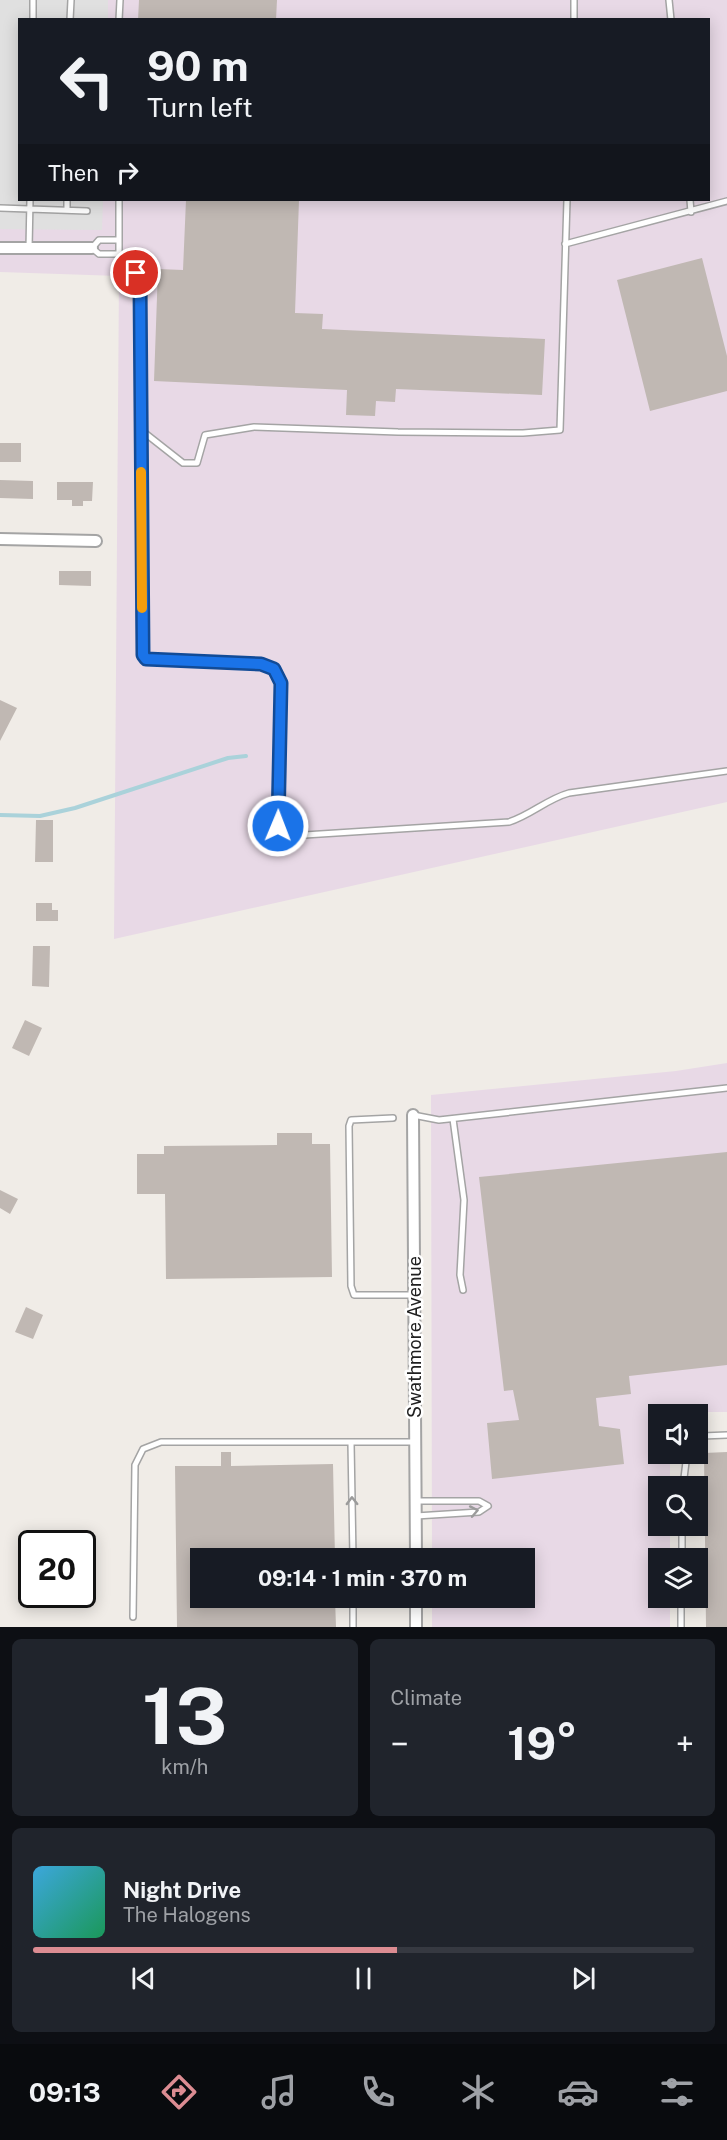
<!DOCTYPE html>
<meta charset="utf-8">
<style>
:root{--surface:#171b24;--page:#20242c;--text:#f1f3f6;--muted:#9ea1a6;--line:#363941;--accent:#dc8c92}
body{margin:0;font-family:"Public Sans",sans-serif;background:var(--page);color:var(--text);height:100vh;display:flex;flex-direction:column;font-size:22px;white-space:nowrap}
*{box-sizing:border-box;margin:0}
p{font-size:20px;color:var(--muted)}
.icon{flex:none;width:33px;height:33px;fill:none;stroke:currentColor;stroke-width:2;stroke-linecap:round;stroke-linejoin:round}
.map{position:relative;height:1627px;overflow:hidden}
.panel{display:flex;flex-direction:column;gap:12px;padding:12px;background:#0d0f14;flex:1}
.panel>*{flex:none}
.guide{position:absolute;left:18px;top:18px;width:692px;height:183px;border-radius:0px;box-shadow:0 3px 15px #0003;background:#171b24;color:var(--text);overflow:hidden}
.buttons{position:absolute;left:648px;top:1404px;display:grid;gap:12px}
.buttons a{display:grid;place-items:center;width:60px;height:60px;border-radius:0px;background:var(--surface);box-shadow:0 3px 15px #0003;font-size:30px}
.speed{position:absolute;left:18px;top:1530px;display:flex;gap:12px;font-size:30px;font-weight:700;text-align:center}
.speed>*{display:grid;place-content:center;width:78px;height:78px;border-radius:50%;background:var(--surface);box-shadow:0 3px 15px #0003;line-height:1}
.speed .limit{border:3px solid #111;border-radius:9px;background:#fff;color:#111}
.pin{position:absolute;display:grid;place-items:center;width:51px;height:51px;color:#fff;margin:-26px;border:3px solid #fff;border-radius:50%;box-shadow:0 2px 6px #0007}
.me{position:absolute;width:66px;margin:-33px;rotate:1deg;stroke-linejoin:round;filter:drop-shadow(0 0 4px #0008)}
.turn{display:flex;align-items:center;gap:21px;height:126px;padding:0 30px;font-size:27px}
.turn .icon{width:78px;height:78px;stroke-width:2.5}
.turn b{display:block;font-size:42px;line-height:51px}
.then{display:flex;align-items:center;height:57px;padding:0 30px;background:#0003;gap:12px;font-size:22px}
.big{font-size:45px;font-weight:700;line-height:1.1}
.panel .tile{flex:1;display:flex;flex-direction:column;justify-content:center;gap:9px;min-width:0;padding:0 21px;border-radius:9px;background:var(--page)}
.panel .dial{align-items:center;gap:0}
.dial b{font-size:78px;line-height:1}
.song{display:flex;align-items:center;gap:18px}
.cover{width:72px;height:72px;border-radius:9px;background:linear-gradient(135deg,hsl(200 70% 55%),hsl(150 70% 35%))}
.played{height:6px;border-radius:3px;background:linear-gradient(90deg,var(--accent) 55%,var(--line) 55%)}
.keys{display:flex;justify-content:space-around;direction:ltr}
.heat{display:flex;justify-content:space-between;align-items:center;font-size:33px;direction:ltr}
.panel .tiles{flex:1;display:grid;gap:12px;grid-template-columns:1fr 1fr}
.tile:last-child{grid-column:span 2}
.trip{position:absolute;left:190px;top:1548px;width:345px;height:60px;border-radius:0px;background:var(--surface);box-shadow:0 3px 15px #0003;font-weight:700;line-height:60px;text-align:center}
.tabs{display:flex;height:96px;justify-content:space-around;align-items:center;background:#090b0e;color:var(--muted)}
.tabs .icon{width:42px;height:42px}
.tabs .selected{color:var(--accent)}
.tabs b{font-size:27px;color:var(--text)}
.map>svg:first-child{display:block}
.industrial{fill:#e8d9e6;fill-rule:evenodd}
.parking{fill:#e0e0e0}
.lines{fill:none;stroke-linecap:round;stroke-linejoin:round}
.stream{stroke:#aad2da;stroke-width:4}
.building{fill:#c0b8b3}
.lane-casing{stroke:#a4a4a4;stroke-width:8}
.street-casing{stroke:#a4a4a4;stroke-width:14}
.lane{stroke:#fff;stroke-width:5}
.street{stroke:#fff;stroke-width:10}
.oneway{stroke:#9b9b9b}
.route-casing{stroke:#114b97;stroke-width:15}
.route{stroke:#1a73e8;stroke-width:10}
.slow{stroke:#f59e0b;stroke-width:10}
.labels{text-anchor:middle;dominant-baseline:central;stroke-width:5;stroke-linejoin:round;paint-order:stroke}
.street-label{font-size:18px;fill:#202020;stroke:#fff}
</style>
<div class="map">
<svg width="727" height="1627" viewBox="0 0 727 1627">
<rect width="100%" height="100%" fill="#f0ece7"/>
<!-- industrial -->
<path class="industrial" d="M0 0H727V802L114 939 119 276 0 272ZM20 20H708V200H20Z
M727 1063V1412H670V1414H658V1454H670V1486H658V1526H670V1558H658V1598H670V1627H432V1598H525V1558H432L431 1095 676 1071Z"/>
<!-- parking -->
<path class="parking" d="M0 0H108V19L20 20V200H103L102 230 0 229Z"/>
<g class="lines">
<!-- stream -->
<path class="stream" d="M0 815 40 816 75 808 228 758 246 756"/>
</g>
<!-- building -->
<path class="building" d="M139 0H277L276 20H138Z
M186 200H299L295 313 323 314 322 329 545 339 542 395 396 389 395 402 376 401 375 416 346 415 347 390 154 381 158 269 183 270Z
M702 258 727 356V391L650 411 617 280Z
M0 443H21V462H0Z
M0 480 33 481V499L0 498Z
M57 482H93L92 501H83V506H72V500H57Z
M59 571H91V586L59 585Z
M0 700 17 708 0 741Z
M36 820H53V862H35Z
M36 903H52V910H58V921H36Z
M33 946H50L49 987 32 986Z
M25 1020 42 1028 29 1056 12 1048Z
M277 1133H312V1144H330L332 1277 166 1279 165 1194H137V1154H164V1146L277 1145Z
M727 1152V1365L629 1376 631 1394 596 1398 599 1426 620 1429 624 1464 492 1479 487 1423 519 1420 513 1390 504 1391 479 1177Z
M0 1190 18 1199 10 1214 0 1208Z
M26 1307 43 1315 33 1339 15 1332Z
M221 1452H231V1466L333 1464 335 1558H201V1598H335L336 1627H177L175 1466H221Z
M727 1452V1627H706L704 1453Z"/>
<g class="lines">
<!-- lane casing -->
<g class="lane-casing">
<path id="lane" d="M669 0 671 20
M33 20V0
M70 20 71 0
M119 20 120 0
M574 20V0
M119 200V254L136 273 139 284 143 655 146 659 261 664 274 669 281 683 278 826 282 834 289 836 509 822C531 815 547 799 569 793L727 771
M690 200 691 212
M0 208 87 211
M67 210V200
M119 240H99L92 248 99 254H119
M565 244 727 201
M29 248 30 200
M141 430 183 463H197L205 435 254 427 398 432 523 433 560 430 567 200
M413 1115 439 1120 727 1088
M393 1118 351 1120 349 1126 351 1286 354 1295H414
M453 1119 464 1200 460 1275 463 1290
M698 1440 702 1436 727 1435
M351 1443 353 1558
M683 1486 687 1454
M416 1516 479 1512 488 1506 479 1501H416
M682 1558V1526
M353 1598V1627
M133 1617 135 1465 143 1449 161 1442H415
M681 1627V1598"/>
</g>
<!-- street casing -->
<g class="street-casing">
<path id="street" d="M0 248H92
M0 539 96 541
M413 1115 416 1558
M416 1598V1627"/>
</g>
<!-- lane -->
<use href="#lane" class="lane"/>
<!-- street -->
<use href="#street" class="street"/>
</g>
<!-- one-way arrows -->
<defs><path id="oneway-chevron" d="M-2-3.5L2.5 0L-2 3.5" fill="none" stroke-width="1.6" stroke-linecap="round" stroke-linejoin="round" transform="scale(1.5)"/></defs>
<g class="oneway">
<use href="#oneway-chevron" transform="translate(352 1501) rotate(-91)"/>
<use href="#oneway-chevron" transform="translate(474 1511) rotate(-11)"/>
</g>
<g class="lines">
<!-- route casing -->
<g class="route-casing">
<path id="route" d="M136 273 140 284 143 655 146 659 261 664 274 669 281 683 278 826"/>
</g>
<!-- route -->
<use href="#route" class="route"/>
<!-- slow -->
<path class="slow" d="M141 472 142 608"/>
</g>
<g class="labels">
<!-- street labels -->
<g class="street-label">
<text transform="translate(414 1337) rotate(-90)">Swathmore Avenue</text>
</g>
</g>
</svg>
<div class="buttons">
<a><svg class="icon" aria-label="sound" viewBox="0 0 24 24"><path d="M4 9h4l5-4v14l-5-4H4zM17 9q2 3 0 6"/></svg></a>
<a><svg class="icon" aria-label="search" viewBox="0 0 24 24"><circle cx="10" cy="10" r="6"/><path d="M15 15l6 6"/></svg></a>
<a><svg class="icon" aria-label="layers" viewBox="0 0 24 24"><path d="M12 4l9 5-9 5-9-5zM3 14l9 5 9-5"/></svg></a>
</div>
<div class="speed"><div class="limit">20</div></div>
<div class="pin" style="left:136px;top:273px;background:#d93025"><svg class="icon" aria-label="arrive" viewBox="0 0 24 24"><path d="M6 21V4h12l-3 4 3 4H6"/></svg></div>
<svg class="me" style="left:278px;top:826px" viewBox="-20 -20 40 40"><circle r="17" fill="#1a73e8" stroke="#fff" stroke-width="3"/><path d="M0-11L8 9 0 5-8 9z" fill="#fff"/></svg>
<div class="trip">09:14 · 1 min · 370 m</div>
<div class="guide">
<div class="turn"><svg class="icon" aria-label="left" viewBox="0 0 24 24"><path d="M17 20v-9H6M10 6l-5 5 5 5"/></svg><div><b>90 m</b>Turn left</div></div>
<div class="then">Then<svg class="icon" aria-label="right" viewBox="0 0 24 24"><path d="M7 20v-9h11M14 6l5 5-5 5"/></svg></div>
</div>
</div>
<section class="panel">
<div class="tiles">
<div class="tile dial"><b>13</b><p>km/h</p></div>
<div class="tile"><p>Climate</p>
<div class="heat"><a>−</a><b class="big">19°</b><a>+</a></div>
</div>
<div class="tile">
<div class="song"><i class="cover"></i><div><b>Night Drive</b><p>The Halogens</p></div></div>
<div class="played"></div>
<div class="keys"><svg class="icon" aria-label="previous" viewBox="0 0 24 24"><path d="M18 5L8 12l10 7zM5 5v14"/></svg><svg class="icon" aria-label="pause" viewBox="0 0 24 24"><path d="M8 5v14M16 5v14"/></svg><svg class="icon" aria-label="next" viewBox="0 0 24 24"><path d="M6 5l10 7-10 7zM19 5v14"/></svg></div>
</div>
</div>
</section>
<nav class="tabs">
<b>09:13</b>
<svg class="icon selected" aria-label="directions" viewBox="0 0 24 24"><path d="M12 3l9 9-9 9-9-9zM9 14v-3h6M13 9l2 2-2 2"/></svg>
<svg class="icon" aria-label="music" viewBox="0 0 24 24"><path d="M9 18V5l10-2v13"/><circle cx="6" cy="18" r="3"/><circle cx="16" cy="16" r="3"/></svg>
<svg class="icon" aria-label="phone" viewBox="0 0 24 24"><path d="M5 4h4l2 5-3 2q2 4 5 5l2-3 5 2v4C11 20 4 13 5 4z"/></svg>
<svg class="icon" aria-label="climate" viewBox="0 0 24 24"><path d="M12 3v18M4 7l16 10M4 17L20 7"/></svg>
<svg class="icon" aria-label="car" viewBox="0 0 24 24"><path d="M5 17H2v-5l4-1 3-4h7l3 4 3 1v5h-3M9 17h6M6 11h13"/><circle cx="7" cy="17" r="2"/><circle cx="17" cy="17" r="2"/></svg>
<svg class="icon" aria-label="filters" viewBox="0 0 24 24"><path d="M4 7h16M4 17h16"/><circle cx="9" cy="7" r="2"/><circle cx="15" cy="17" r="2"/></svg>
</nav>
